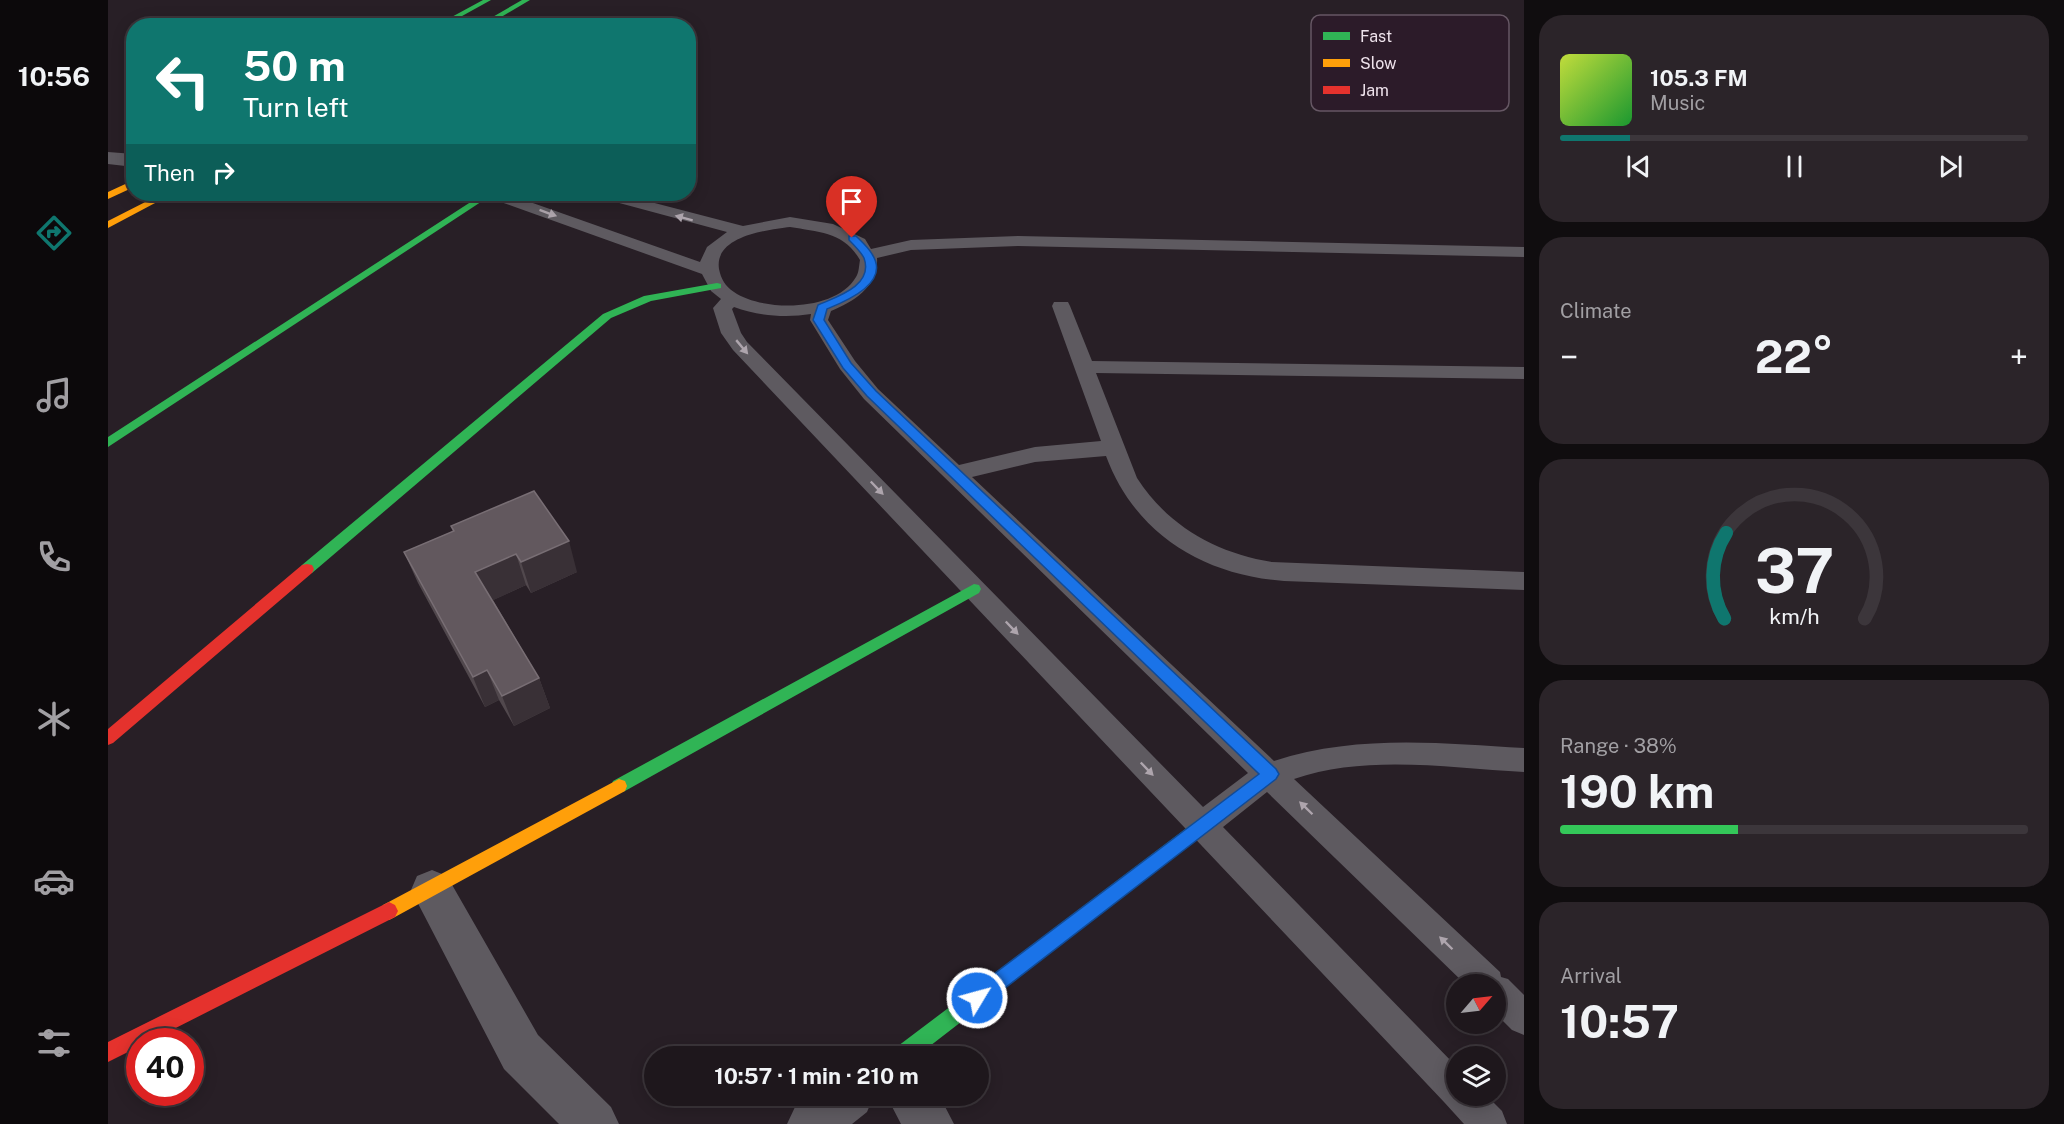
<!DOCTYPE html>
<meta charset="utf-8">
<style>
:root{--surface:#1e171c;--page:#2b2429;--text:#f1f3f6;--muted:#a19fa3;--line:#3c363b;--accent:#0f766e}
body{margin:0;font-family:"Public Sans",sans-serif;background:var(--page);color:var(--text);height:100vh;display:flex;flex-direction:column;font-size:22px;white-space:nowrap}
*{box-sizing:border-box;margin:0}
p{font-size:20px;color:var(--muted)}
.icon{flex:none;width:33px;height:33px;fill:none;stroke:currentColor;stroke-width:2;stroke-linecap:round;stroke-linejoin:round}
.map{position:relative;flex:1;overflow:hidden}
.sheet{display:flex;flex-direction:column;gap:15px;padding:15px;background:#100d0f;width:540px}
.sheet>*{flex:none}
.top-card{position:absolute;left:18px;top:18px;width:570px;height:183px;border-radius:24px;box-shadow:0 3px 15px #0003,0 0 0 2px var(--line);background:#0f766e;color:#fff;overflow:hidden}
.needle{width:39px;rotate:62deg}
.tools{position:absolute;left:1338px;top:974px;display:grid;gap:12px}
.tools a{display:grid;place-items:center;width:60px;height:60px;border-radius:50%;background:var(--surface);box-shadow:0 3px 15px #0003,0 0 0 2px var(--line);font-size:30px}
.speed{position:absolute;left:18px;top:1028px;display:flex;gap:12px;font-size:30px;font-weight:700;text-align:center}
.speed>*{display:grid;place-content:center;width:78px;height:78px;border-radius:50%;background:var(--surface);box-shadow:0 3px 15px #0003,0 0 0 2px var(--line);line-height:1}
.speed .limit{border:9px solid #d22;background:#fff;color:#111}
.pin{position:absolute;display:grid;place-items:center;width:51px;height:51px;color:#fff;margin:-62px -26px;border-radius:50% 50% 50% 0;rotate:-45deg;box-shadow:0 0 6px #0007}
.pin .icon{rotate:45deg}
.me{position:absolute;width:66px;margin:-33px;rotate:53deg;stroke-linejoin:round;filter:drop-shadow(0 0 4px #0008)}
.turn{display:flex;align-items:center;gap:21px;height:126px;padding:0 18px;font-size:27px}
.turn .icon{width:78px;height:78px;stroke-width:2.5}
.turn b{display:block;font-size:42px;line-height:51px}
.then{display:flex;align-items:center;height:57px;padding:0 18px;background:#0003;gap:12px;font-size:22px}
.big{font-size:45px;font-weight:700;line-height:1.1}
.sheet .widget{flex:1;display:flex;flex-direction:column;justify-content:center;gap:9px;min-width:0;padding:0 21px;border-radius:24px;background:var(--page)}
.sheet .dial{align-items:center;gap:0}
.dial svg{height:156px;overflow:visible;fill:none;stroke:var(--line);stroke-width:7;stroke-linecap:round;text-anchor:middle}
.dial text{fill:var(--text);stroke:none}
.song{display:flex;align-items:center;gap:18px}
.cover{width:72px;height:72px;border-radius:9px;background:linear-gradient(135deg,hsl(70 70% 55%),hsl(130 70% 35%))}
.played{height:6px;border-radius:3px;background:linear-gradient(90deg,var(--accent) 15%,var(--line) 15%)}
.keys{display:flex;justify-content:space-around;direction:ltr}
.heat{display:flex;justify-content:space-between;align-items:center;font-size:33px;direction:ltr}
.charge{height:9px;border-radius:4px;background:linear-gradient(90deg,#34c759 38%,var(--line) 0)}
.trip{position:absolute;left:536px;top:1046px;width:345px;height:60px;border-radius:30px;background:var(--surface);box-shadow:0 3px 15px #0003,0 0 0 2px var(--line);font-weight:700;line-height:60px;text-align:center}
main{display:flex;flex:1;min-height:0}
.menu{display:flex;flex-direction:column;width:108px;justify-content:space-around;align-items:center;background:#0c090b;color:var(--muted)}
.menu .icon{width:42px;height:42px}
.menu .on{color:var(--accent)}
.menu b{font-size:27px;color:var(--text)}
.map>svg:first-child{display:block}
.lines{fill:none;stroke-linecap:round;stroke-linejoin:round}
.lane{fill:#5e5a60;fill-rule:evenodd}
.street{fill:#5e5a60;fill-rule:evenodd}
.fast{fill:#30b455;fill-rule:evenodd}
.slow{fill:#ff9f0a;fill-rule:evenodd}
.jam{fill:#e5322d;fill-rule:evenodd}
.wall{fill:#51484d}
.shaded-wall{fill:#393036}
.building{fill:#62585e;stroke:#786e74;stroke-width:1.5}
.oneway{fill:#aea5ad}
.route{fill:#1a73e8;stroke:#114b97;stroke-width:1.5}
.key{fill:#2c1b29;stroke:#665764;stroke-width:1.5}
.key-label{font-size:16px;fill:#efe3ec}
</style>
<main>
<nav class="menu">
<b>10:56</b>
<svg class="icon on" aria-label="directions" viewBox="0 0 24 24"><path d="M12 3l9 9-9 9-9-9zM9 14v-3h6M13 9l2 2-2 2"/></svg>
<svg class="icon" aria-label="music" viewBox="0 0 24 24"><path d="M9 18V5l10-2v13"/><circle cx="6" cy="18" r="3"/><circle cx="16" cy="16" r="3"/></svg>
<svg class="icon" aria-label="phone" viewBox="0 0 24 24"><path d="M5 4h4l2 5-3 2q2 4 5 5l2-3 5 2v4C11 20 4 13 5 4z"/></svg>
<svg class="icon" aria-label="climate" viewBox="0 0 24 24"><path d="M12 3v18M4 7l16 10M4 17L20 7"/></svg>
<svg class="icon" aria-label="car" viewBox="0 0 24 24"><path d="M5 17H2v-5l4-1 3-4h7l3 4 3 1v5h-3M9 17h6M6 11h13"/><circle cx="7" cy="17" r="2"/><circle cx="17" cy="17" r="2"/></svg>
<svg class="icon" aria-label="filters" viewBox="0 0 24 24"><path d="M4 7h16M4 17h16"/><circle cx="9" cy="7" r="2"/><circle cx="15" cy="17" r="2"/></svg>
</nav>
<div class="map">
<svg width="1416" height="1124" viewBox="0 0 1416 1124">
<rect width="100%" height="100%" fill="#281f26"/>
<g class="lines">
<!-- lane -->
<path class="lane" d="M377 194H399L592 262 599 247 619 232 489 197 487 194H512L635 226 682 217 725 224 757 239 763 249 803 240 910 236 1416 247V257L910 246 803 250 769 258C771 286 746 302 723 311L720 320 747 361 770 389 851 465 927 447 993 441 944 306 946 302H960L962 306 984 361 1416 367V379L988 373 1029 478C1060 526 1108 553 1164 562L1416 572V590L1176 581C1095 575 1027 534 998 456L927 462 864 477 1166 761C1248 734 1332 743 1416 748V772C1342 768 1258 754 1186 779L1392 972 1393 977 1400 979 1416 995V1035L1404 1030 1388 1014V984H1357L1159 792 1115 827 1348 1066V1095H1378L1394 1111 1399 1124H1356L1336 1102 625 350 613 333 605 308 613 299 603 291 594 274 379 197ZM682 227C711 232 736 232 752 260 751 265 751 273 748 277 728 312 655 312 626 292 617 286 613 279 611 269 606 236 659 230 682 227ZM626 307C650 316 678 318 703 314L702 320 732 369 756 399 1140 773 1095 807 639 342 633 333 624 309Z"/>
<!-- street -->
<path class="street" d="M0 152 26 154V167L0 164Z
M324 870 339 876 430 1035 503 1107 511 1124H451L396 1069 303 890 309 876Z
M702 1095H766L759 1112 744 1124H679L687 1107Z
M778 1095H831L846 1124H793Z"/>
<!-- fast -->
<path class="fast" d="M375 0H383L336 26H327Z
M414 0H422L378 26H369Z
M375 194H385L0 447V437Z
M609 283 613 284V288L543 301 503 318 204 573H194L192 569 194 565 495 314 536 296Z
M866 584 871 585 873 589 871 593 517 791 511 793 505 791 503 786 505 781Z
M1094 818 1100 821 1102 826 1100 831 809 1056H783L786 1049 1088 821Z"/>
<!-- slow -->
<path class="slow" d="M26 180V187L0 199V192Z
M53 194H64L0 228V221Z
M511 779 517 781 519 786 517 791 287 917 281 920 275 917 272 911 275 905Z"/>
<!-- jam -->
<path class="jam" d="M199 564 204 565 206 569 204 573 5 743 0 745V729L194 565Z
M281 902 287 905 290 911 287 917 42 1041H32V1046L0 1062V1042Z"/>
</g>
<!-- wall -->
<path class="wall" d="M343 526 469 572 423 593 418 585 385 600 431 678 442 708 406 726 391 700 377 707 310 583 296 552 345 531Z"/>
<!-- shaded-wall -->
<path class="shaded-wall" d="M461 541 469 572 423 593 413 562Z
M408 554 418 585 379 603 367 572Z
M379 670 391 700 377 707 365 677Z
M431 678 442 708 406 726 394 696Z"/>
<!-- building -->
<path class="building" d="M426 491 461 541 413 562 408 554 367 572 431 678 394 696 379 670 365 677 296 552 346 531 343 526Z"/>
<!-- one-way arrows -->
<defs><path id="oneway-solid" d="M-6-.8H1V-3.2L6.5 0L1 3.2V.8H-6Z" transform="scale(1.5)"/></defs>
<g class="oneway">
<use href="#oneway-solid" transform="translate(440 213) rotate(20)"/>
<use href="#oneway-solid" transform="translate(576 218) rotate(-165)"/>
<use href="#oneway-solid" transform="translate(634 347) rotate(50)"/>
<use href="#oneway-solid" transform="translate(769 488) rotate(46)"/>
<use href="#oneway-solid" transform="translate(904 628) rotate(46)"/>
<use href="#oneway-solid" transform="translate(1039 769) rotate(46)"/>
<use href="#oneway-solid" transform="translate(1198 808) rotate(-136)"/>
<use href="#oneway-solid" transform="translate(1338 943) rotate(-136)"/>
</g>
<!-- route -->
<path class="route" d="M741 236H748C753 241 760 247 764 254 783 283 738 301 719 309L716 320 743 363 768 391 1168 769 1171 774 1168 779 875 1005 869 1008 862 1005 859 998 862 992 1151 774 759 396 735 368 705 320 710 305C728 297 766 286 756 258 753 252 746 245 741 240Z"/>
<!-- legend -->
<rect x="1203" y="15" width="198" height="96" rx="9" class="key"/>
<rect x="1215" y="32" width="27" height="8" fill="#30b455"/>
<rect x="1215" y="59" width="27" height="8" fill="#ff9f0a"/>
<rect x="1215" y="86" width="27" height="8" fill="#e5322d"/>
<g class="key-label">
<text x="1252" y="42">Fast</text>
<text x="1252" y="69">Slow</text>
<text x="1252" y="96">Jam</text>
</g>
</svg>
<div class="tools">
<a><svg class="needle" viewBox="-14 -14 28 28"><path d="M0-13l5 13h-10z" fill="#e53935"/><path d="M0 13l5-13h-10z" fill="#a19fa3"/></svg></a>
<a><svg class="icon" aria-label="layers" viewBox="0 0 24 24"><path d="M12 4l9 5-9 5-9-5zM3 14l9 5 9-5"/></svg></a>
</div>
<div class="speed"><div class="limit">40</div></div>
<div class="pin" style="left:744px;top:238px;background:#d93025"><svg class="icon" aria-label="arrive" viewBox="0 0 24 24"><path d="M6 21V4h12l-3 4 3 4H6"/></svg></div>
<svg class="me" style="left:869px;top:998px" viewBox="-20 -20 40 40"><circle r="17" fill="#1a73e8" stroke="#fff" stroke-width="3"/><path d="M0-11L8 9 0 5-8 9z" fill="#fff"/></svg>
<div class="trip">10:57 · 1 min · 210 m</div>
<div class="top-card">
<div class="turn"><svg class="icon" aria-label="left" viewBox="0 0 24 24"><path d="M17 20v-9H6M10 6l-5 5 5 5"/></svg><div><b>50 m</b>Turn left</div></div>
<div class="then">Then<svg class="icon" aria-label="right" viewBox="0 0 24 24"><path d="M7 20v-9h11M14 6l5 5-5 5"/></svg></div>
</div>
</div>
<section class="sheet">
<div class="widget">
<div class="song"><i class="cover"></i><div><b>105.3 FM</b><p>Music</p></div></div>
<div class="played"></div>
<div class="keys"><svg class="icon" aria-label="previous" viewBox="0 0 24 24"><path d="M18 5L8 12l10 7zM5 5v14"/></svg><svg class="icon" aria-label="pause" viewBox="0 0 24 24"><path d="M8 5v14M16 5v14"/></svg><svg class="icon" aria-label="next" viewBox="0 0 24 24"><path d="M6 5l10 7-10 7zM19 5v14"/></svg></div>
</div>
<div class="widget"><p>Climate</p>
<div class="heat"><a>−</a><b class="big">22°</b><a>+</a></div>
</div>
<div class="widget dial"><svg viewBox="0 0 100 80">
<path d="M14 69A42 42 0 1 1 86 69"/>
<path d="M14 69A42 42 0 0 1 15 25" stroke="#0f766e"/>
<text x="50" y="56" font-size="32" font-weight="700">37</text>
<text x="50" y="72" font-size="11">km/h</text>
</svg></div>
<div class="widget"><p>Range · 38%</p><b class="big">190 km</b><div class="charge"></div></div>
<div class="widget"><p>Arrival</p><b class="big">10:57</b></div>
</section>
</main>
